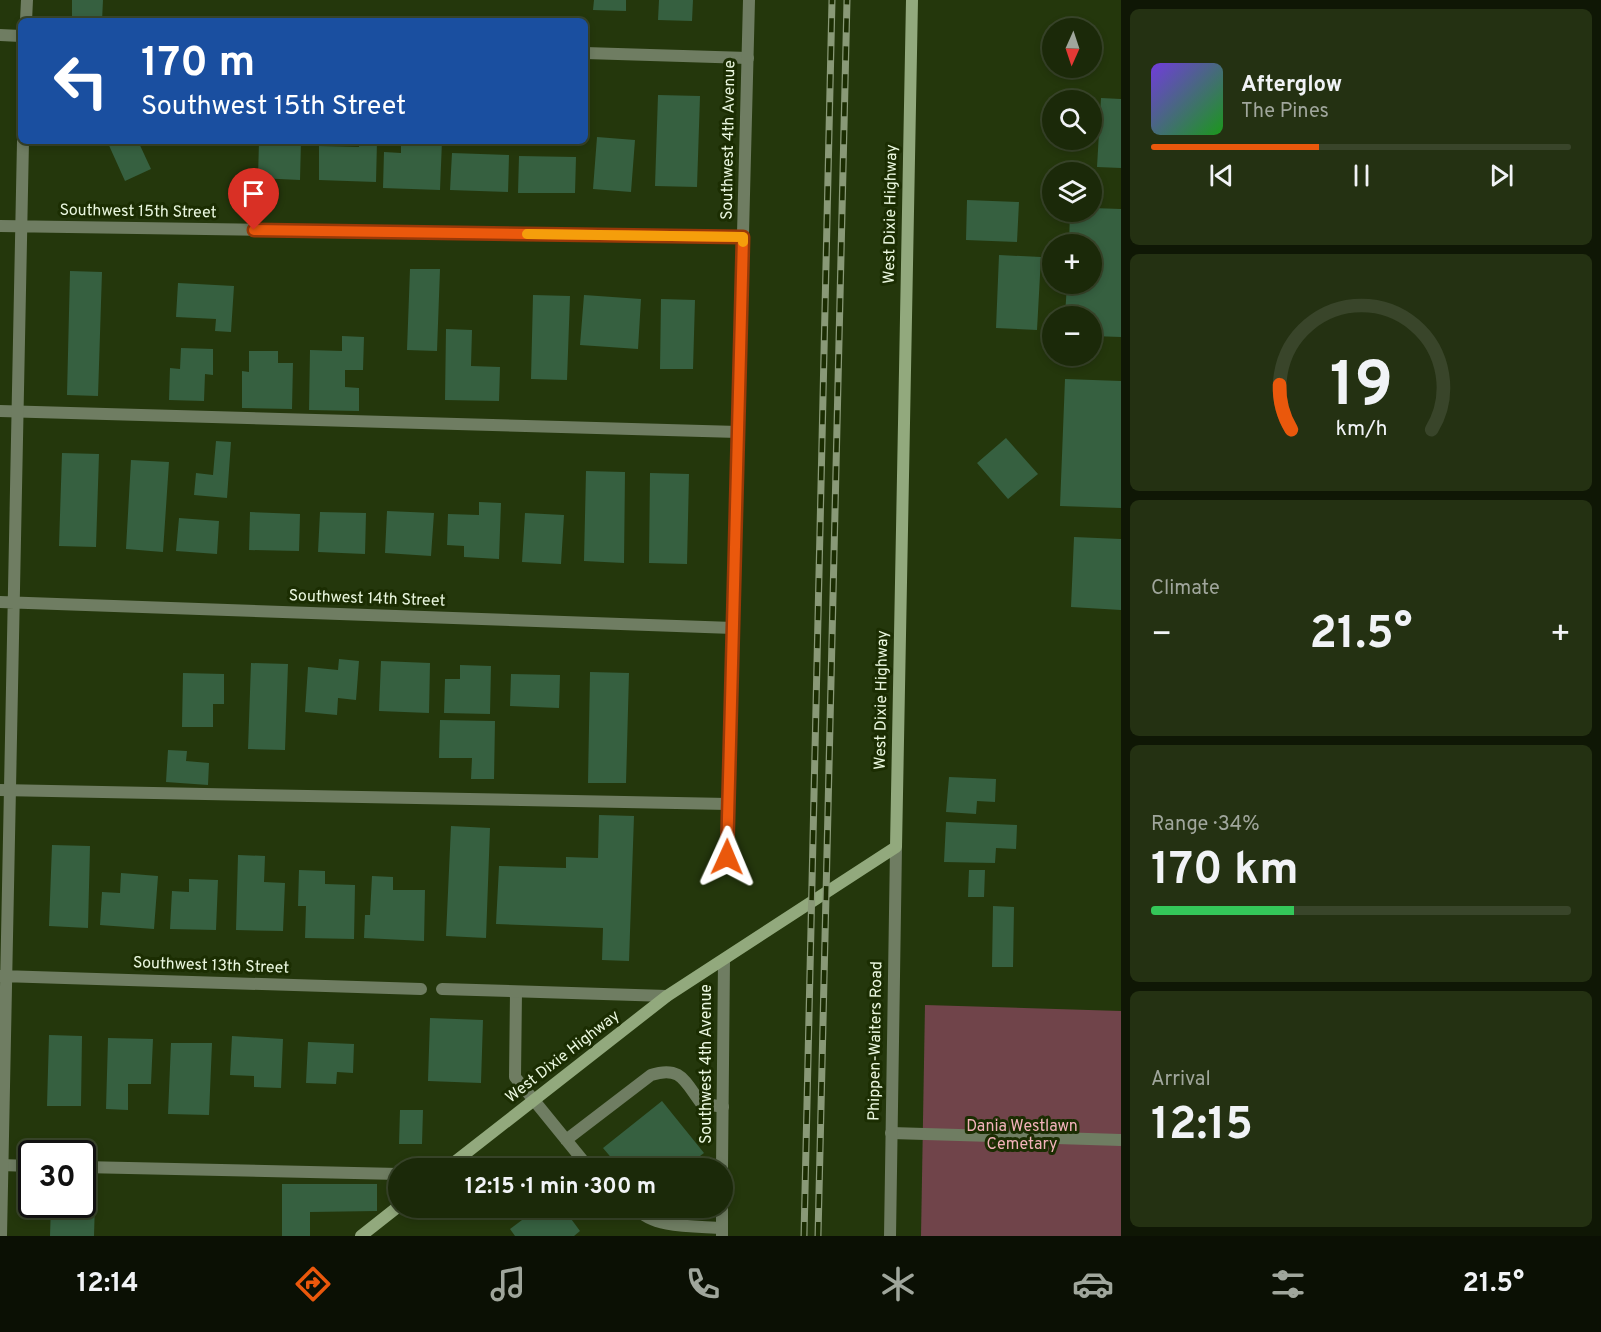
<!DOCTYPE html>
<meta charset="utf-8">
<style>
:root{--surface:#1b2909;--page:#243112;--text:#f1f3f6;--muted:#a0a69c;--line:#39452a;--accent:#ea580c}
body{margin:0;font-family:Overpass,sans-serif;background:var(--page);color:var(--text);height:100vh;display:flex;flex-direction:column;font-size:22px;white-space:nowrap}
*{box-sizing:border-box;margin:0}
p{font-size:20px;color:var(--muted)}
.icon{flex:none;width:33px;height:33px;fill:none;stroke:currentColor;stroke-width:2;stroke-linecap:round;stroke-linejoin:round}
.map{position:relative;flex:1;overflow:hidden}
.panel{display:flex;flex-direction:column;gap:9px;padding:9px;background:#0f1705;width:480px}
.panel>*{flex:none}
.guide{position:absolute;left:18px;top:18px;width:570px;height:126px;border-radius:9px;box-shadow:0 3px 9px #0003,0 0 0 2px var(--line);background:#1a4fa0;color:#fff;overflow:hidden}
.needle{width:39px;rotate:183deg}
.tools{position:absolute;left:1042px;top:18px;display:grid;gap:12px}
.tools a{display:grid;place-items:center;width:60px;height:60px;border-radius:50%;background:var(--surface);box-shadow:0 3px 9px #0003,0 0 0 2px var(--line);font-size:30px}
.speed{position:absolute;left:18px;top:1140px;display:flex;gap:12px;font-size:30px;font-weight:700;text-align:center}
.speed>*{display:grid;place-content:center;width:78px;height:78px;border-radius:50%;background:var(--surface);box-shadow:0 3px 9px #0003,0 0 0 2px var(--line);line-height:1}
.speed .limit{border:3px solid #111;border-radius:9px;background:#fff;color:#111}
.pin{position:absolute;display:grid;place-items:center;width:51px;height:51px;color:#fff;margin:-62px -26px;border-radius:50% 50% 50% 0;rotate:-45deg;box-shadow:0 0 6px #0007}
.pin .icon{rotate:45deg}
.me{position:absolute;width:66px;margin:-33px;rotate:1deg;stroke-linejoin:round;filter:drop-shadow(0 0 4px #0008)}
.turn{display:flex;align-items:center;gap:21px;height:126px;padding:0 24px;font-size:27px}
.turn .icon{width:78px;height:78px;stroke-width:2.5}
.turn b{display:block;font-size:42px;line-height:51px}
.big{font-size:45px;font-weight:700;line-height:1.1}
.panel .card{flex:1;display:flex;flex-direction:column;justify-content:center;gap:9px;min-width:0;padding:0 21px;border-radius:9px;background:var(--page)}
.panel .dial{align-items:center;gap:0}
.dial svg{height:156px;overflow:visible;fill:none;stroke:var(--line);stroke-width:7;stroke-linecap:round;text-anchor:middle}
.dial text{fill:var(--text);stroke:none}
.song{display:flex;align-items:center;gap:18px}
.cover{width:72px;height:72px;border-radius:9px;background:linear-gradient(135deg,hsl(260 70% 55%),hsl(120 70% 35%))}
.played{height:6px;border-radius:3px;background:linear-gradient(90deg,var(--accent) 40%,var(--line) 40%)}
.keys{display:flex;justify-content:space-around;direction:ltr}
.heat{display:flex;justify-content:space-between;align-items:center;font-size:33px;direction:ltr}
.charge{height:9px;border-radius:4px;background:linear-gradient(90deg,#34c759 34%,var(--line) 0)}
.trip{position:absolute;left:388px;top:1158px;width:345px;height:60px;border-radius:30px;background:var(--surface);box-shadow:0 3px 9px #0003,0 0 0 2px var(--line);font-weight:700;line-height:60px;text-align:center}
.tabs{display:flex;height:96px;justify-content:space-around;align-items:center;background:#0b1004;color:var(--muted)}
.tabs .icon{width:42px;height:42px}
.tabs .on{color:var(--accent)}
.tabs b{font-size:27px;color:var(--text)}
main{display:flex;flex:1;min-height:0}
.map>svg:first-child{display:block}
.green{fill:#70444a}
.building{fill:#366040}
.lines{fill:none;stroke-linecap:round;stroke-linejoin:round}
.service{stroke:#6f7d62;stroke-width:12}
.minor{stroke:#6f7d62;stroke-width:12}
.tertiary{stroke:#6f7d62;stroke-width:12}
.secondary{stroke:#92a97d;stroke-width:12}
.rail-casing{stroke:#899977;stroke-width:7}
.rail{stroke:#1b2d02;stroke-width:4.5;stroke-dasharray:14;stroke-linecap:butt}
.route-casing{stroke:#983908;stroke-width:15}
.route{stroke:#ea580c;stroke-width:10}
.slow{stroke:#f59e0b;stroke-width:10}
.labels{text-anchor:middle;dominant-baseline:central;stroke-width:6;stroke-linejoin:round;paint-order:stroke}
.street-label{font-size:16px;fill:#eaf7df;stroke:#1b2d02}
.park-label{font-size:16px;fill:#f3b2ba;stroke:#1b2d02}
</style>
<main>
<div class="map">
<svg width="1121" height="1236" viewBox="0 0 1121 1236">
<rect width="100%" height="100%" fill="#24370c"/>
<!-- green -->
<path class="green" d="M925 1005 1121 1011V1236H921Z"/>
<!-- building -->
<path class="building" d="M72 0H103L102 21H72Z
M594 0H626V11L593 10Z
M659 0H693L692 21 658 20Z
M658 95 700 96 697 187 655 186Z
M1101 98 1121 99V168L1097 167Z
M597 137 635 140 631 192 593 189Z
M107 141H138L151 169 125 181Z
M259 141H301L300 180 258 178Z
M359 141H377L376 182 319 180V146L359 147Z
M401 141H442L440 190 383 188 384 152 401 153Z
M452 153 509 155 508 192 450 190Z
M519 156 576 157 575 193H518Z
M967 200 1019 202 1017 242 966 240Z
M1092 208 1121 209V337L1092 336V316H1065L1067 284H1092V244H1069L1070 212H1092Z
M999 255 1041 257 1037 330 996 328Z
M410 269H440L437 351 407 350Z
M70 271 102 272 98 396 67 395Z
M178 283 234 286 231 332 215 331 216 319 176 317Z
M533 295 570 296 567 380 531 379Z
M584 295 641 299 638 349 580 345Z
M661 299 695 300 693 369H660Z
M446 329 472 330 471 366 500 367 499 401 445 400Z
M342 336 364 337 363 370H345V387L359 388V411L309 410 310 350 342 351Z
M181 348 213 349V375L205 374 204 401 169 400 170 368 180 369Z
M249 351H278V363H293L292 409 242 408V371L249 372Z
M1065 379 1121 381V508L1060 506Z
M1006 438 1038 474 1008 499 977 463Z
M216 441 231 442 227 498 194 495 196 473 213 475Z
M62 453 99 454 96 547 59 546Z
M131 460 169 462 163 552 126 549Z
M586 471 625 472 624 563 584 561Z
M650 473 689 474 687 564 649 563Z
M479 502 501 503 499 559 464 557V546L447 545 448 514 479 515Z
M387 511 434 513 431 556 385 553Z
M250 512 300 514 299 551 249 550Z
M320 512 366 513 365 554 318 552Z
M525 513 564 515 561 564 522 562Z
M179 518 219 521 217 554 176 551Z
M1074 537 1121 539V610L1071 607Z
M339 659 359 661 356 700 338 698 337 715 305 712 308 667 338 670Z
M381 661 430 663 429 713 379 711Z
M251 663 288 664 285 750 248 749Z
M460 665 491 666 490 714 444 713 445 679H460Z
M590 672 629 673 626 783H588Z
M183 673 224 674V704H213V727H182Z
M511 674 560 675 559 708 510 706Z
M440 720 495 721 494 779H471L472 758H439Z
M168 750 187 751 186 761 209 763 208 785 166 782Z
M949 777 996 779 995 802 977 801 976 814 946 812Z
M599 815 634 816 629 961 602 960 603 928 496 924 499 866 566 868V857L598 858Z
M946 822 1017 825 1016 849 996 848 995 863 944 862Z
M451 826 490 828 486 938 446 936Z
M52 845 90 846 88 928 49 926Z
M238 855 265 856 264 882 285 883 283 931 236 930Z
M299 870 325 871V884L355 885 354 939 305 938 306 906H298Z
M969 870H985L984 897H968Z
M121 873 158 876 154 929 100 925 102 892 120 893Z
M372 876 393 877V890H425L424 941 364 938 365 915H370Z
M189 879 218 880 216 930 170 929 172 891 189 892Z
M993 906 1014 907 1013 967H992Z
M430 1018 483 1020 481 1083 428 1081Z
M49 1035 82 1036 81 1106H47Z
M232 1036 283 1039 281 1088 254 1087V1076L230 1075Z
M108 1038 153 1039 151 1084H128V1110L106 1109Z
M308 1042 354 1044 353 1073 337 1072 336 1084 306 1083Z
M171 1043H212L209 1115 168 1114Z
M662 1101 704 1153 684 1168H620L603 1148Z
M400 1110H423L422 1144H399Z
M282 1184H377V1211L310 1212V1236H282Z
M82 1202H95L94 1236H50L51 1204H82Z
M538 1208H563L580 1231 574 1236H515L510 1229Z"/>
<g class="lines">
<!-- service -->
<path class="service" d="M0 35 21 36
M585 53 748 58
M0 411 738 432
M0 790 728 804
M516 992 515 1077 589 1168
M891 1133 1121 1140
M566 1140 651 1075C681 1065 685 1082 701 1103L723 1107
M0 1165 32 1166
M82 1167 399 1174
M636 1208C653 1229 696 1226 722 1228"/>
<!-- minor -->
<path class="minor" d="M26 21 27 0
M0 226 743 237
M0 602 733 628
M727 857 749 0
M1 976 421 989
M442 989 667 996
M722 1168 724 960
M1 1236 23 141
M722 1236V1208"/>
<!-- tertiary -->
<path class="tertiary" d="M890 1236 896 847"/>
<!-- secondary -->
<path class="secondary" d="M447 1168 667 996 896 847 912 0
M361 1236 399 1206"/>
<!-- rail casing -->
<g class="rail-casing">
<path id="rail" d="M804 1236 832 0
M818 1236 847 0"/>
</g>
<!-- rail -->
<use href="#rail" class="rail"/>
</g>
<g class="lines">
<!-- route casing -->
<g class="route-casing">
<path id="route" d="M254 230 743 237 727 857"/>
</g>
<!-- route -->
<use href="#route" class="route"/>
<!-- slow -->
<path class="slow" d="M527 234 743 237V242"/>
</g>
<g class="labels">
<!-- street labels -->
<g class="street-label">
<text transform="translate(729 140) rotate(-89)">Southwest 4th Avenue</text>
<text transform="translate(138 212) rotate(1)">Southwest 15th Street</text>
<text transform="translate(891 214) rotate(-89)">West Dixie Highway</text>
<text transform="translate(367 599) rotate(2)">Southwest 14th Street</text>
<text transform="translate(882 700) rotate(-89)">West Dixie Highway</text>
<text transform="translate(211 966) rotate(2)">Southwest 13th Street</text>
<text transform="translate(876 1041) rotate(-89)">Phippen-Waiters Road</text>
<text transform="translate(563 1057) rotate(-38)">West Dixie Highway</text>
<text transform="translate(707 1064) rotate(-90)">Southwest 4th Avenue</text>
</g>
<!-- park labels -->
<g class="park-label">
<text x="1022" y="1127">Dania Westlawn<tspan x="1022" dy="18">Cemetary</tspan></text>
</g>
</g>
</svg>
<div class="tools">
<a><svg class="needle" viewBox="-14 -14 28 28"><path d="M0-13l5 13h-10z" fill="#e53935"/><path d="M0 13l5-13h-10z" fill="#a0a69c"/></svg></a>
<a><svg class="icon" aria-label="search" viewBox="0 0 24 24"><circle cx="10" cy="10" r="6"/><path d="M15 15l6 6"/></svg></a>
<a><svg class="icon" aria-label="layers" viewBox="0 0 24 24"><path d="M12 4l9 5-9 5-9-5zM3 14l9 5 9-5"/></svg></a>
<a>+</a>
<a>−</a>
</div>
<div class="speed"><div class="limit">30</div></div>
<div class="pin" style="left:254px;top:230px;background:#d93025"><svg class="icon" aria-label="arrive" viewBox="0 0 24 24"><path d="M6 21V4h12l-3 4 3 4H6"/></svg></div>
<svg class="me" style="left:727px;top:857px" viewBox="-20 -20 40 40"><path d="M0-17L14 15 0 8-14 15z" fill="#ea580c" stroke="#fff" stroke-width="4"/></svg>
<div class="trip">12:15 · 1 min · 300 m</div>
<div class="guide">
<div class="turn"><svg class="icon" aria-label="left" viewBox="0 0 24 24"><path d="M17 20v-9H6M10 6l-5 5 5 5"/></svg><div><b>170 m</b>Southwest 15th Street</div></div>
</div>
</div>
<section class="panel">
<div class="card">
<div class="song"><i class="cover"></i><div><b>Afterglow</b><p>The Pines</p></div></div>
<div class="played"></div>
<div class="keys"><svg class="icon" aria-label="previous" viewBox="0 0 24 24"><path d="M18 5L8 12l10 7zM5 5v14"/></svg><svg class="icon" aria-label="pause" viewBox="0 0 24 24"><path d="M8 5v14M16 5v14"/></svg><svg class="icon" aria-label="next" viewBox="0 0 24 24"><path d="M6 5l10 7-10 7zM19 5v14"/></svg></div>
</div>
<div class="card dial"><svg viewBox="0 0 100 80">
<path d="M14 69A42 42 0 1 1 86 69"/>
<path d="M14 69A42 42 0 0 1 8 46" stroke="#ea580c"/>
<text x="50" y="56" font-size="32" font-weight="700">19</text>
<text x="50" y="72" font-size="11">km/h</text>
</svg></div>
<div class="card"><p>Climate</p>
<div class="heat"><a>−</a><b class="big">21.5°</b><a>+</a></div>
</div>
<div class="card"><p>Range · 34%</p><b class="big">170 km</b><div class="charge"></div></div>
<div class="card"><p>Arrival</p><b class="big">12:15</b></div>
</section>
</main>
<nav class="tabs">
<b>12:14</b>
<svg class="icon on" aria-label="directions" viewBox="0 0 24 24"><path d="M12 3l9 9-9 9-9-9zM9 14v-3h6M13 9l2 2-2 2"/></svg>
<svg class="icon" aria-label="music" viewBox="0 0 24 24"><path d="M9 18V5l10-2v13"/><circle cx="6" cy="18" r="3"/><circle cx="16" cy="16" r="3"/></svg>
<svg class="icon" aria-label="phone" viewBox="0 0 24 24"><path d="M5 4h4l2 5-3 2q2 4 5 5l2-3 5 2v4C11 20 4 13 5 4z"/></svg>
<svg class="icon" aria-label="climate" viewBox="0 0 24 24"><path d="M12 3v18M4 7l16 10M4 17L20 7"/></svg>
<svg class="icon" aria-label="car" viewBox="0 0 24 24"><path d="M5 17H2v-5l4-1 3-4h7l3 4 3 1v5h-3M9 17h6M6 11h13"/><circle cx="7" cy="17" r="2"/><circle cx="17" cy="17" r="2"/></svg>
<svg class="icon" aria-label="filters" viewBox="0 0 24 24"><path d="M4 7h16M4 17h16"/><circle cx="9" cy="7" r="2"/><circle cx="15" cy="17" r="2"/></svg>
<b>21.5°</b>
</nav>
